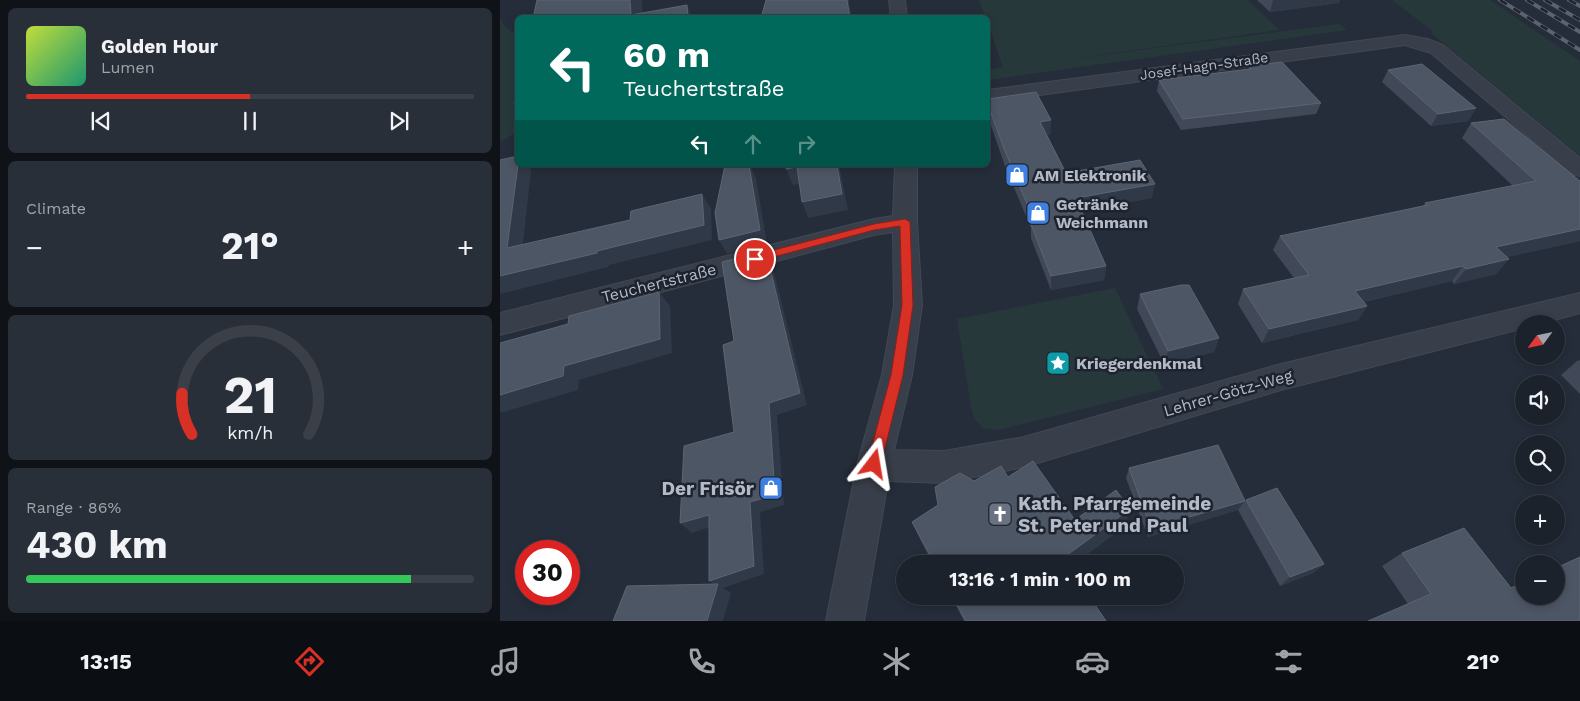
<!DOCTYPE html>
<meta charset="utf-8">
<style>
:root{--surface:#1c222c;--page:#292f38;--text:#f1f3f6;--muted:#a0a4a9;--line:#3a3f48;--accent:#d93025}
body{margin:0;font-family:"Work Sans",sans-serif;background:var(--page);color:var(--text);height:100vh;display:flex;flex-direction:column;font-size:19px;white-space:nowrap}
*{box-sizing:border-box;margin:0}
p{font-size:16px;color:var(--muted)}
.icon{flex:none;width:28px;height:28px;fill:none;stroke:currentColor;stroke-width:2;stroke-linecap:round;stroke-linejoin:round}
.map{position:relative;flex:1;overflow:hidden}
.sheet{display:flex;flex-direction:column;gap:8px;padding:8px;background:#0f1318;width:500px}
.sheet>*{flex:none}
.banner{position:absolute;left:15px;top:15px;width:475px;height:152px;border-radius:8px;box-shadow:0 2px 8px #0003,0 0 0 1px var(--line);background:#00695c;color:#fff;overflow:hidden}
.needle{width:32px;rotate:237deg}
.buttons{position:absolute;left:1015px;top:315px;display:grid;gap:10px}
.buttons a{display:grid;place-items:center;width:50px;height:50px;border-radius:50%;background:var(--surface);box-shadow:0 2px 8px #0003,0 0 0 1px var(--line);font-size:25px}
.speed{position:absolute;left:15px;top:540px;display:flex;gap:10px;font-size:25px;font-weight:700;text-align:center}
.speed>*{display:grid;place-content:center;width:65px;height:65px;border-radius:50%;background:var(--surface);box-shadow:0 2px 8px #0003,0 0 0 1px var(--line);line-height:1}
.speed .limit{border:8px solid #d22;background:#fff;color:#111}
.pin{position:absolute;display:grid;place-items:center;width:42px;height:42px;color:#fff;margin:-21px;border:2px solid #fff;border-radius:50%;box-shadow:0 1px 5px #0007}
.me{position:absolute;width:55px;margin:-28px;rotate:14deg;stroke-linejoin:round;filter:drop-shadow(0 0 4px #0008)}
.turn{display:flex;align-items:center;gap:18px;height:105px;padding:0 25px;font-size:22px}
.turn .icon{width:65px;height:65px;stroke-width:2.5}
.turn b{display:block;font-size:35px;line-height:42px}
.lanes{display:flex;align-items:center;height:48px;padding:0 25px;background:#0003;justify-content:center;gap:25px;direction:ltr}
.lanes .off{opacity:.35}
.big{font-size:38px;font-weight:700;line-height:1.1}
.sheet .widget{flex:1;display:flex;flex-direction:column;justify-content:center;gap:8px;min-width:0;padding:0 18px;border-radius:8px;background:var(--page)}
.sheet .dial{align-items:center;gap:0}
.dial svg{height:130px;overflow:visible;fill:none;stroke:var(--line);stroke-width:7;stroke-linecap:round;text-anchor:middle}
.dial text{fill:var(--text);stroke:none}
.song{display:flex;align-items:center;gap:15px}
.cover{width:60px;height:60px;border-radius:8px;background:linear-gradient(135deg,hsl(70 70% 55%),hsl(160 70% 35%))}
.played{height:5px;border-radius:2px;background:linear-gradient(90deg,var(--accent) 50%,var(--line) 50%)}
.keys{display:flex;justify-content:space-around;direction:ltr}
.heat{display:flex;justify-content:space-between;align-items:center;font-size:28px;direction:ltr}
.charge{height:8px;border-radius:4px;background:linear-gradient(90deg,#34c759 86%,var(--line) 0)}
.trip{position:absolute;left:396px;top:555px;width:288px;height:50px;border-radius:25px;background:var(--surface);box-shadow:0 2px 8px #0003,0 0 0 1px var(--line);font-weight:700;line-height:50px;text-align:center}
.dock{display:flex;height:80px;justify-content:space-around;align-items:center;background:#0b0e12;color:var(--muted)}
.dock .icon{width:35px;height:35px}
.dock .active{color:var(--accent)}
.dock b{font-size:22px;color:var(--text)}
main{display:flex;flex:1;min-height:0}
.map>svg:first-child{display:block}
.green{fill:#27383b}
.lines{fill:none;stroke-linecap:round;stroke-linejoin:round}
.minor-casing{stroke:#424853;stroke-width:2}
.minor{fill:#393f4a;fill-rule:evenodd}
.rail-casing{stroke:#5b6371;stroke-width:4}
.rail{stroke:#1e242f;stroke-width:2.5;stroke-dasharray:8;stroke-linecap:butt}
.wall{fill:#414958}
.shaded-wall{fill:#303947}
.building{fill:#4d5664;stroke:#5d6573}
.route{fill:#d93025;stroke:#8d1f18}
.labels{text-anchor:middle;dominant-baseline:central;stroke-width:5;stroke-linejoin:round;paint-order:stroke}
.far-street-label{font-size:14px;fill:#b4bac6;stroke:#1e242f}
.poi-label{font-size:16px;font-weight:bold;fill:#b4bac6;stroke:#1e242f;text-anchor:start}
.street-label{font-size:16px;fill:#b4bac6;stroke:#1e242f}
.near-poi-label{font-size:19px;font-weight:bold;fill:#b4bac6;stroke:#1e242f;text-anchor:end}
</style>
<main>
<section class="sheet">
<div class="widget">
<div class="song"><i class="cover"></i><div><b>Golden Hour</b><p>Lumen</p></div></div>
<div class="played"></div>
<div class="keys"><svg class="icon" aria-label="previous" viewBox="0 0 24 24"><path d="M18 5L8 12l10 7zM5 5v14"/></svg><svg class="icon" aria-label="pause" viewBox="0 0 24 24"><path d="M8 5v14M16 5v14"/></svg><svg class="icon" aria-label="next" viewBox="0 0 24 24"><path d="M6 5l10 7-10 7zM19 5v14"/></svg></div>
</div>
<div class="widget"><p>Climate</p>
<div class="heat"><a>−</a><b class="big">21°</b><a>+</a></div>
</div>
<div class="widget dial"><svg viewBox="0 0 100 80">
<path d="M14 69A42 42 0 1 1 86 69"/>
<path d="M14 69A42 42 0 0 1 8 44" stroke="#d93025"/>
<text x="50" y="56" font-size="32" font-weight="700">21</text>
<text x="50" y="72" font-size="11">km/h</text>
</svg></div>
<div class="widget"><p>Range · 86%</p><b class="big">430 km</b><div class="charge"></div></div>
</section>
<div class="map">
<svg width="1080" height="621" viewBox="0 0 1080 621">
<rect width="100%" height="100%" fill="#252d3a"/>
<!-- green -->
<path class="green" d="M479 0H748L779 30 556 61 839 24 847 30 488 80V70L503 67 488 24V18L485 17Z
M892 0H990L1080 61V156L931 33 934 32Z
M0 17 4 26 18 36 17 132 0 142Z
M615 288 663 389 498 430 483 428 474 418 471 406 457 319Z"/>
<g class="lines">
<!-- minor casing -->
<g class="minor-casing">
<path id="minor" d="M389 0H405L407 18H391Z
M905 35 927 39 943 45 1080 158V176L1072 174 931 53 905 45 488 102V90Z
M395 165H417V222L422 305 412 375 394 450 444 451 524 437 781 364 1080 293V313L1040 324H1024V328L781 390 524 467 444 483 388 481 364 621H326L357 465 382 375 394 305 393 232 374 235 0 335V313L374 219 393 216Z"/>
</g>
<!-- minor -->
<use href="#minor" class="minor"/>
<!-- rail casing -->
<g class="rail-casing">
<path id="rail" d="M1000 0 1080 50
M1027 0 1080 32
M1045 0 1080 20
M1069 0 1080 6"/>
</g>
<!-- rail -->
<use href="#rail" class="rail"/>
</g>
<!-- wall -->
<path class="wall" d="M757 0H840L839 3 770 12Z
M749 66 821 103 816 114 681 130 657 91 659 80 748 69Z
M888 70 976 108 968 121 931 126 882 82Z
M488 99 551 120 550 135H547L566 173 652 198 581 211 606 266 604 280 551 290 531 238V228L505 166 488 117Z
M971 123 1080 181V241L1007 257 1009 259 996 274 954 284 952 281 864 302 867 306 858 320 762 343 738 304 743 289 794 278 773 250 780 236 923 206 925 203 1013 186 962 138Z
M640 294 719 338 714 352 664 364 637 309Z
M1080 360V394L1061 375 1077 361Z
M629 468 745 501 746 500 824 564 813 573 780 586 738 510 648 537 626 478Z
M508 477 575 520 630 509 625 526 574 564H433L420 539 412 522 474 481Z
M902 553 1011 588 1080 621 908 604 882 566Z
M451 596H589L606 621H464Z"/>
<!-- shaded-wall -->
<path class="shaded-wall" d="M130 0H142L143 18 131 15Z
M347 0H349L351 18H350Z
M773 0H840L839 3 770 12Z
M187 5 193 18H188Z
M976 108 968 121 931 126 938 114Z
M551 120 550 135 540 136V122Z
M18 165H27L31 170 21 262 7 248Z
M245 165H250L256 178 267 244 227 254 219 240Z
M337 165H339L348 210 308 218 302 202Z
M297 167 303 183 293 185 286 169Z
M655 184 652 198 575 212 576 198Z
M202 194 211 209 212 240 109 265 108 267 0 294V276Z
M1080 229V241L984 262 996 247Z
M266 251 272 264 307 405 277 415 284 505 260 512 264 574 223 588 231 593 223 621H207L217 587 209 581 250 502 269 403Z
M1009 259 996 274 954 284 966 269Z
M606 266 604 280 551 290V276Z
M963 266 952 281 846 306 855 291Z
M159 292 170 306 172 353 79 380 78 390 0 413V395L64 366Z
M867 306 858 320 762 343 769 329Z
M719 338 714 352 664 364 668 351Z
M745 501 738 510 648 537 651 528Z
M630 509 625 526 574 564H563V558Z
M209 515 220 524 192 533 180 523Z
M824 564 813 573 780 586 790 577Z"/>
<!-- building -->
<path class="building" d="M37 0H130L131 15 187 5 188 18H33Z
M266 0H347L350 18H261Z
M782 62 821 103 683 119 659 80 751 69 749 66Z
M922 64 976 108 938 114 888 70Z
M18 88V103L14 104Z
M536 92 551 120 540 122 566 173 640 160 655 184 576 198 606 266 551 276 531 224 535 223 505 151 488 105V99Z
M1004 119 1080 181V229L996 247 1009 259 966 269 963 266 855 291 867 306 769 329 743 289 809 275 780 236 928 205 925 203 1036 181 971 123Z
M18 156V165L7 248 130 220 131 211 202 194 204 225 97 251V253L0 276V160Z
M225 165H249L260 230 219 240 215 213Z
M287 165H337L342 194 302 202 297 167 286 169Z
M266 251 300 393 269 403 275 495 250 502 254 566 209 581V515L180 523 184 446 234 432 223 345 234 341 222 262Z
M681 285H689L719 338 668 351 640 294Z
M159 292 160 339 64 366 63 376 0 395V343L68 324 69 316Z
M718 445 745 501 651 528 629 468Z
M533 461 575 520 616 490 630 509 563 558 567 564H435L412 522 438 505 435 487 460 473 474 481 501 466 508 477Z
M777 488 824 564 790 577 746 500Z
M964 528 1011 588 1024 582V596H1056V568L1080 557V621H868L931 594 902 553Z
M218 584 207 621H113L127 586Z
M452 596H589L606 621H466Z"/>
<!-- route -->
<path class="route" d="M405 219 410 222 413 305 403 375 381 464 379 469 374 471 369 469 367 464 391 375 402 305 400 226 374 230 255 262 250 259 255 255 374 224Z"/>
<!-- icons -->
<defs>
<g id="shop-square" transform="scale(1.25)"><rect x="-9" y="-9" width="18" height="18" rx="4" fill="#3f7fe0" stroke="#1e242f"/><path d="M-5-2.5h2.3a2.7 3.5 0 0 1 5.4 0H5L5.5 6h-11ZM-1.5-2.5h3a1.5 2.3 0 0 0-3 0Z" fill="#fff"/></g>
<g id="sight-square" transform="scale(1.25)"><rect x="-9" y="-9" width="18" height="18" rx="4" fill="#0f9aa8" stroke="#1e242f"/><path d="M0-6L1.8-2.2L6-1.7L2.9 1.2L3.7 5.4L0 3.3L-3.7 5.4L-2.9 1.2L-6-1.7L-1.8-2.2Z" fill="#fff"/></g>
<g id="church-square" transform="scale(1.25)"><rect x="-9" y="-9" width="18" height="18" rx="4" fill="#6b7280" stroke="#1e242f"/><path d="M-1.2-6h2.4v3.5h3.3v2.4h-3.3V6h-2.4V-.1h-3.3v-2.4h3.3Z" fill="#fff"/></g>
</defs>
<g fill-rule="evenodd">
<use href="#shop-square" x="517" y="175"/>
<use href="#shop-square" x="538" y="213"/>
<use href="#sight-square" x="558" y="363"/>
<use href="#shop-square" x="271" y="488"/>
<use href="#church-square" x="500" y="514"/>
</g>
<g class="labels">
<!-- far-street labels -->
<g class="far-street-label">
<text transform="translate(704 66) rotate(-8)">Josef-Hagn-Straße</text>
</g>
<!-- poi labels -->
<g class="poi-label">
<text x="534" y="175">AM Elektronik</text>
<text x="556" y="204">Getränke<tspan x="556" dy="18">Weichmann</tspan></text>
<text x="576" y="363">Kriegerdenkmal</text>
</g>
<!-- street labels -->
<g class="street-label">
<text transform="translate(159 283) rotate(-14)">Teuchertstraße</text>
<text transform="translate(728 393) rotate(-16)">Lehrer-Götz-Weg</text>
</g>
<!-- near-poi labels -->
<g class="near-poi-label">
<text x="254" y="488">Der Frisör</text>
<text x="518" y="503" text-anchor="start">Kath. Pfarrgemeinde<tspan x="518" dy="22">St. Peter und Paul</tspan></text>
</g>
</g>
</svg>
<div class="buttons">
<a><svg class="needle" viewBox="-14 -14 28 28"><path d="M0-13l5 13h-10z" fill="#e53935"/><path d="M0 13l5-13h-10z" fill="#a0a4a9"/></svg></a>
<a><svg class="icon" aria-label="sound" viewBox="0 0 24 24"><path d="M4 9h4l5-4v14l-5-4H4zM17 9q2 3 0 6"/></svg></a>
<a><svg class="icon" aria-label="search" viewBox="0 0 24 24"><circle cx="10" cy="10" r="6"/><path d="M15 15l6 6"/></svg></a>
<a>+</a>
<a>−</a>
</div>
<div class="speed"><div class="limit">30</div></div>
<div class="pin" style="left:255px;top:259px;background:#d93025"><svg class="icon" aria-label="arrive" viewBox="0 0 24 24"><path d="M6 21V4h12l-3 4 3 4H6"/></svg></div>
<svg class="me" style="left:374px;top:464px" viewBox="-20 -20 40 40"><path d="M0-17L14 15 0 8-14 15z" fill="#d93025" stroke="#fff" stroke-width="4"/></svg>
<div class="trip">13:16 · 1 min · 100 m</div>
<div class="banner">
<div class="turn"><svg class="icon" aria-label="left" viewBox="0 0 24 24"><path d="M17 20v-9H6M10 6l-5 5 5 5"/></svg><div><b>60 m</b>Teuchertstraße</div></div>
<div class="lanes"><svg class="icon" aria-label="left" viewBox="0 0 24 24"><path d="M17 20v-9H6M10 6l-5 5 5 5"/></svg><svg class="icon off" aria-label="ahead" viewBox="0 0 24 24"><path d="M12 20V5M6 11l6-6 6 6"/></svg><svg class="icon off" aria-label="right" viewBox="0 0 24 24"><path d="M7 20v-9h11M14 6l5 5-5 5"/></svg></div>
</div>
</div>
</main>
<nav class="dock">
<b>13:15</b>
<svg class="icon active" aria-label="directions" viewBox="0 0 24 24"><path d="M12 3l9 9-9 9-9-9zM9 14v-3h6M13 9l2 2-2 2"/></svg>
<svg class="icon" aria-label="music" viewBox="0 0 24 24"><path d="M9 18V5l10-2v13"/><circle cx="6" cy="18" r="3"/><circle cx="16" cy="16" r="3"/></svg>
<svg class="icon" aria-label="phone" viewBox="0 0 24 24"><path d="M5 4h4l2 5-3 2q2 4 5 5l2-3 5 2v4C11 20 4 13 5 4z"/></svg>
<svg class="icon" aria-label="climate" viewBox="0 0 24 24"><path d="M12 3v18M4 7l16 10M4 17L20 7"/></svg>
<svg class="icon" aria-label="car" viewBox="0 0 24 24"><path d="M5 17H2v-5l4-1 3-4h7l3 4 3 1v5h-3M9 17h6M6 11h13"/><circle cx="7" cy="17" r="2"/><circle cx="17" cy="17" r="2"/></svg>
<svg class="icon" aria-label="filters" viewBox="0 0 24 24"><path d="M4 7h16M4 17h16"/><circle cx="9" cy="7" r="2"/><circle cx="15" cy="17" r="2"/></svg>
<b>21°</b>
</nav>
